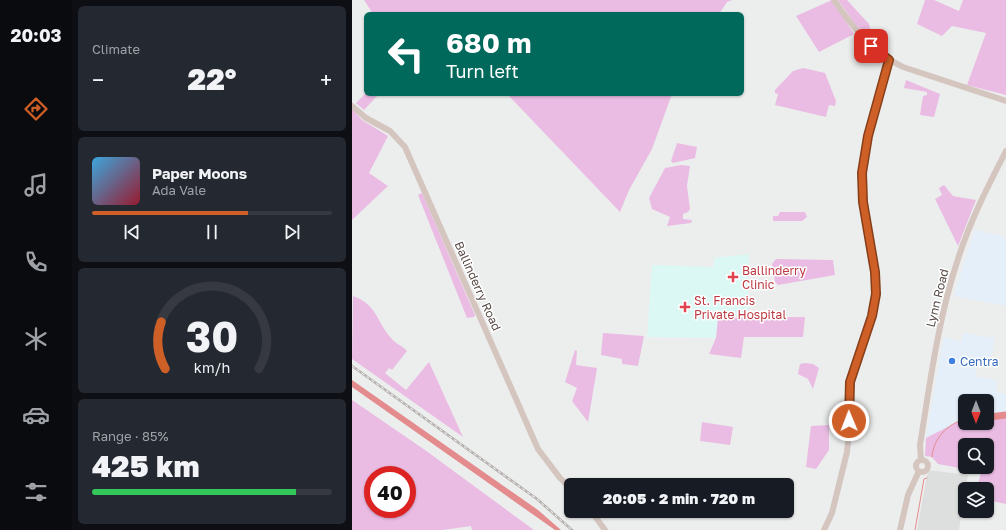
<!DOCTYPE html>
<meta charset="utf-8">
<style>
:root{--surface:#171b24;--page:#242831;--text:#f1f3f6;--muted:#9ea1a6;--line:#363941;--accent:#ce5f26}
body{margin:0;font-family:"Golos Text",sans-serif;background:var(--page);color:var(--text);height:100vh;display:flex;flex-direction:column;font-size:15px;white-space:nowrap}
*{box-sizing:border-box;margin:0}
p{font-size:13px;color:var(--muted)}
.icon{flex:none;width:22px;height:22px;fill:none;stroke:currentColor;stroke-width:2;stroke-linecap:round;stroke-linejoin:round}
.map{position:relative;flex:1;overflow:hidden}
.details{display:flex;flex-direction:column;gap:6px;padding:6px;background:#0d0f14;width:280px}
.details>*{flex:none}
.banner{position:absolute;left:12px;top:12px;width:380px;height:84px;border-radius:6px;box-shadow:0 1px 3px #0004;background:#00695c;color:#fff;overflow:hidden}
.needle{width:26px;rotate:180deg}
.tools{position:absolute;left:606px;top:394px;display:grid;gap:8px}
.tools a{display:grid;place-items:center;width:36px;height:36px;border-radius:6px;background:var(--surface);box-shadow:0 1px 3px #0004;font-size:20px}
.speed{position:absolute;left:12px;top:466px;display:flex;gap:8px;font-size:20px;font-weight:700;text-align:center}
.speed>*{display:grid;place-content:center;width:52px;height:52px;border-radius:50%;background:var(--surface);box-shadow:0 1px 3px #0004;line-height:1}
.speed .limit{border:6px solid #d22;background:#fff;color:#111}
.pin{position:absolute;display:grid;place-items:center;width:34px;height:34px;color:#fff;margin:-17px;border-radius:8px;box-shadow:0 2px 6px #0006}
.me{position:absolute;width:44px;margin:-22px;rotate:359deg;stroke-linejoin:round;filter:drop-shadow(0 0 3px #0008)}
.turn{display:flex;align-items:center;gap:14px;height:84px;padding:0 16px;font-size:18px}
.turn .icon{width:52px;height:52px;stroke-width:2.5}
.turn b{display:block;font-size:28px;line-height:34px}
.big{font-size:30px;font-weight:800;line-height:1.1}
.details .widget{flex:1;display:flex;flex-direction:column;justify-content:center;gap:6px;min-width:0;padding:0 14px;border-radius:6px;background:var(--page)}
.details .dial{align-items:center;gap:0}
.dial svg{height:104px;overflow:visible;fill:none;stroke:var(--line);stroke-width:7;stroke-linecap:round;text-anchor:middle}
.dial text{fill:var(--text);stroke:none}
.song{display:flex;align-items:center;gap:12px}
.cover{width:48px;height:48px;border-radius:6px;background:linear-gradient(135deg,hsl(200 70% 55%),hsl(350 70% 35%))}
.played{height:4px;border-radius:2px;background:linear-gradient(90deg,var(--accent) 65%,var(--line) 65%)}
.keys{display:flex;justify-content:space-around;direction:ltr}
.heat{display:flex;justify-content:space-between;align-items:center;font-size:22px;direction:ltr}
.charge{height:6px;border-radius:3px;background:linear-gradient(90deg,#34c759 85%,var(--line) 0)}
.trip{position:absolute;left:212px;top:478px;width:230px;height:40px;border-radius:6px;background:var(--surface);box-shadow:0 1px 3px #0004;font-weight:800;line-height:40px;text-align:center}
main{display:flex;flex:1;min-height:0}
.tabs{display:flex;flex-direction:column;width:72px;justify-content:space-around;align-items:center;background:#090b0e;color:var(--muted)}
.tabs .icon{width:28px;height:28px}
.tabs .active{color:var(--accent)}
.tabs b{font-size:18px;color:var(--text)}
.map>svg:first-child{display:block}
.commercial{fill:#e4effa}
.education{fill:#dddfde}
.medical{fill:#dcf8f4}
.green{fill:#eabce3;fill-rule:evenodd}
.water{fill:#e48c8d}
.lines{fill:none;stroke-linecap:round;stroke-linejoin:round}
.stream{stroke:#e48c8d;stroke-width:1}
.river{stroke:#e48c8d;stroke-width:7}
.secondary{stroke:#d4c5bf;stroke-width:6}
.rail-casing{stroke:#b6b1ae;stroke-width:2.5}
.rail{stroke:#fff;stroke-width:1;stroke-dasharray:3;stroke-linecap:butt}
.route-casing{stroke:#863e19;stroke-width:10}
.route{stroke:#ce5f26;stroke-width:7}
.health-dot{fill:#e0444e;stroke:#fff;stroke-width:1.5}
.shop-dot{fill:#3f7fe0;stroke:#fff;stroke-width:1.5}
.labels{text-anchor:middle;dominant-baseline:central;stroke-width:3;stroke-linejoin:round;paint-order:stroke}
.health-label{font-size:12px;fill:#be3a42;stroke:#fff;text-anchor:start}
.street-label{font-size:12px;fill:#574a46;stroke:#fff}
.shop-label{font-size:12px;fill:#366cbe;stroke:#fff;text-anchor:start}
</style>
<main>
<nav class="tabs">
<b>20:03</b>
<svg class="icon active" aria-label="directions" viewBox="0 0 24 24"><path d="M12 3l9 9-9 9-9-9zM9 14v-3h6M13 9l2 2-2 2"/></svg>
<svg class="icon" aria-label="music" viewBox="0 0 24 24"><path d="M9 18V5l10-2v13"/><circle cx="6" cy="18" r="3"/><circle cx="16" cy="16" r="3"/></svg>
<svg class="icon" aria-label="phone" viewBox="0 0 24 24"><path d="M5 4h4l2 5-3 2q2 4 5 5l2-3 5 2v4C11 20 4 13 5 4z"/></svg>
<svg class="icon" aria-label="climate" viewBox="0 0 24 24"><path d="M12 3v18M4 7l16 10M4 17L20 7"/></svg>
<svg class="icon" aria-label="car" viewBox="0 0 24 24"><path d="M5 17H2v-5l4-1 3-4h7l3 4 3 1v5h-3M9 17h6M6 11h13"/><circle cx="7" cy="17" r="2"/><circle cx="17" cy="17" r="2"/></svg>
<svg class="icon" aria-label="filters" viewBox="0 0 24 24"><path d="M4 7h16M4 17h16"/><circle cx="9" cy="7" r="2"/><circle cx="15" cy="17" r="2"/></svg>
</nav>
<section class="details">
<div class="widget"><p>Climate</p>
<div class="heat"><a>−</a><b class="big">22°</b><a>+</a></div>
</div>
<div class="widget">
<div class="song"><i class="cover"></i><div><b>Paper Moons</b><p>Ada Vale</p></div></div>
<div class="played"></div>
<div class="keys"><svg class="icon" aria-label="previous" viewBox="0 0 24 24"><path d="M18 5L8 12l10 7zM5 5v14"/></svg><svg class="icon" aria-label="pause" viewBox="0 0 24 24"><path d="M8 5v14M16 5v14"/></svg><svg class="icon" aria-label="next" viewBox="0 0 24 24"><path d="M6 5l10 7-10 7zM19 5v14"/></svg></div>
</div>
<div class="widget dial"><svg viewBox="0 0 100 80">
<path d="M14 69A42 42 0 1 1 86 69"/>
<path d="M14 69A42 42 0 0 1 11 33" stroke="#ce5f26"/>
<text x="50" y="56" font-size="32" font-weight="700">30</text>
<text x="50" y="72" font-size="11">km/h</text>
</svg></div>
<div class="widget"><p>Range · 85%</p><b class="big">425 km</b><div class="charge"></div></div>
</section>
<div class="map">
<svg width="654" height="530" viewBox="0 0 654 530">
<rect width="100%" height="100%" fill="#eceeee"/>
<!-- commercial -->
<path class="commercial" d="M623 230 654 237V306L602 296Z
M611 333 643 338 638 361 626 358 623 376 646 381 644 392 654 395V415L635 417V401H613V419L574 438 592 337 609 342Z"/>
<!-- education -->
<path class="education" d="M576 470 616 475 607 530H565Z"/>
<!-- medical -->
<path class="medical" d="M397 254 396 312 368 315 364 338 295 337 300 265 362 267V258Z"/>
<!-- green -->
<path class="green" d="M12 0H380L375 2 367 14H21Z
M480 0 502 34 467 52 444 16Z
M486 0H495L517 24 520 36 529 50 503 24Z
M573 0H582L607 11 611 0H654V95L615 85 634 33 600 26 590 36 565 24Z
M451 68 473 73 484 101 483 106 477 105 474 117 423 105 426 94 423 93V90L441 71Z
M554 80 588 94 582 117 568 115 571 96 575 95V92L552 88Z
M14 93 27 94 12 110 4 103Z
M155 94H320L300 149 277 190 268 212Z
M0 109 10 120 36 136 17 173 36 186 0 220Z
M325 143 345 147 343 158 321 163 319 161Z
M329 165 338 166 335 186 338 209 336 212 331 214V219L340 220 339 223 315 226 318 217 300 209 297 198 313 168Z
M592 185 601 196 624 200 606 246 583 199 590 195 587 188Z
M70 193 123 315 122 317 115 318 66 195Z
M428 212H453L455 217 450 221H421V216H426Z
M424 259 481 260 483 275 426 285 423 282 420 264Z
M1 296C26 305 24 322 40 339 44 344 51 346 55 351L40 370 37 368 33 373 54 390 77 362 111 437 0 359Z
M453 317 451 337H392L389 358 357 354 364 338 366 318Z
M251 333 292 336 286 366 270 364V359L249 355Z
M223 350 225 351 224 365 245 368 236 422 220 401 225 388 213 382Z
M453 363 461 364 467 368 461 389 456 379 446 374 448 364Z
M0 400 73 450 182 530H120L119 526 91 530H0ZM21 475H55V509H21Z
M654 415V504L635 500V489H625L629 472 586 464 580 457 573 456 574 438 609 420 613 419V423H635V417ZM613 445H635V467H613Z
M350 422 381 427 378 445 348 441Z
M477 425V450L464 469 454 467 459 426Z"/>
<!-- water -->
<path class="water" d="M0 380 186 510 209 530H203L0 387Z"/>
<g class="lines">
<!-- stream -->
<path class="stream" d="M635 417H638
M580 457C581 439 595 424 613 419
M563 530 572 479 575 478"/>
<!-- river -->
<path class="river" d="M638 417 654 415"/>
<!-- secondary -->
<path class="secondary" d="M482 0C501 28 520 52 551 67L654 101
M0 106 14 118 38 131 53 147 186 449 208 478 219 489
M564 466a6 6 0 1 1 12 0a6 6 0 1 1-12 0Z
M569 460 568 445C578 383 586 319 606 259 618 221 636 186 654 151
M239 511 253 530
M472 530 480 513 495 452 497 432V389L500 374 523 303 524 284 511 202 510 173 516 136 537 60
M548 530 556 495 567 471"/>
<!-- rail casing -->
<g class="rail-casing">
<path id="rail" d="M0 366 185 499 220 530"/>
</g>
<!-- rail -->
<use href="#rail" class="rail"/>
</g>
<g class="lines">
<!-- route casing -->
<g class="route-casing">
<path id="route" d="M497 421 498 382 520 316 524 294 523 272 511 202 510 173 516 136 537 60 519 46"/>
</g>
<!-- route -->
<use href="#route" class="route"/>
</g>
<!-- markers -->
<g class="health-dot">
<path d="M379 271h4v4h4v4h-4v4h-4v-4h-4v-4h4z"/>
<path d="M331 301h4v4h4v4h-4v4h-4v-4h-4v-4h4z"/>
</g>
<circle class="shop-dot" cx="600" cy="361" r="4"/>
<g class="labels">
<!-- health labels -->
<g class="health-label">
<text x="390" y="270">Ballinderry<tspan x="390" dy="14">Clinic</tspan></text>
<text x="342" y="300">St. Francis<tspan x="342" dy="14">Private Hospital</tspan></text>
</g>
<!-- street labels -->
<g class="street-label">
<text transform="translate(126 286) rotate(66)">Ballinderry Road</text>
<text transform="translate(585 298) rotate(-76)">Lynn Road</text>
</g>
<!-- shop labels -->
<g class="shop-label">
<text x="608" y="361">Centra</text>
</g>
</g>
</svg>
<div class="tools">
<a><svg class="needle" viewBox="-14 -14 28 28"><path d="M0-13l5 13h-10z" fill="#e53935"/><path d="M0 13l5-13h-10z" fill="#9ea1a6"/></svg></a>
<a><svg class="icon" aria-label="search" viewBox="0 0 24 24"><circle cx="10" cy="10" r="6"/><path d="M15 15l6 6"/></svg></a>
<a><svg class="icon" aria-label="layers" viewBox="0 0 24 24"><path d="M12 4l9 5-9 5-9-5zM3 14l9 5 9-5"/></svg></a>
</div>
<div class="speed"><div class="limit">40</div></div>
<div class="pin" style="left:519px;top:46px;background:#d93025"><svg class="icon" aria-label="arrive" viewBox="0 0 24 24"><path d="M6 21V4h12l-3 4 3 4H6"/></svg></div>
<svg class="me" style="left:497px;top:421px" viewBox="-20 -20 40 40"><circle r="17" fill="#ce5f26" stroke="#fff" stroke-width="3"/><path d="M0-11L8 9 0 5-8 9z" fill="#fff"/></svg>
<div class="trip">20:05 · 2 min · 720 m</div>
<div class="banner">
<div class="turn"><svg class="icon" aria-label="left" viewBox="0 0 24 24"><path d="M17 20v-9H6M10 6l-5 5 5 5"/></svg><div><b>680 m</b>Turn left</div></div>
</div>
</div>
</main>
